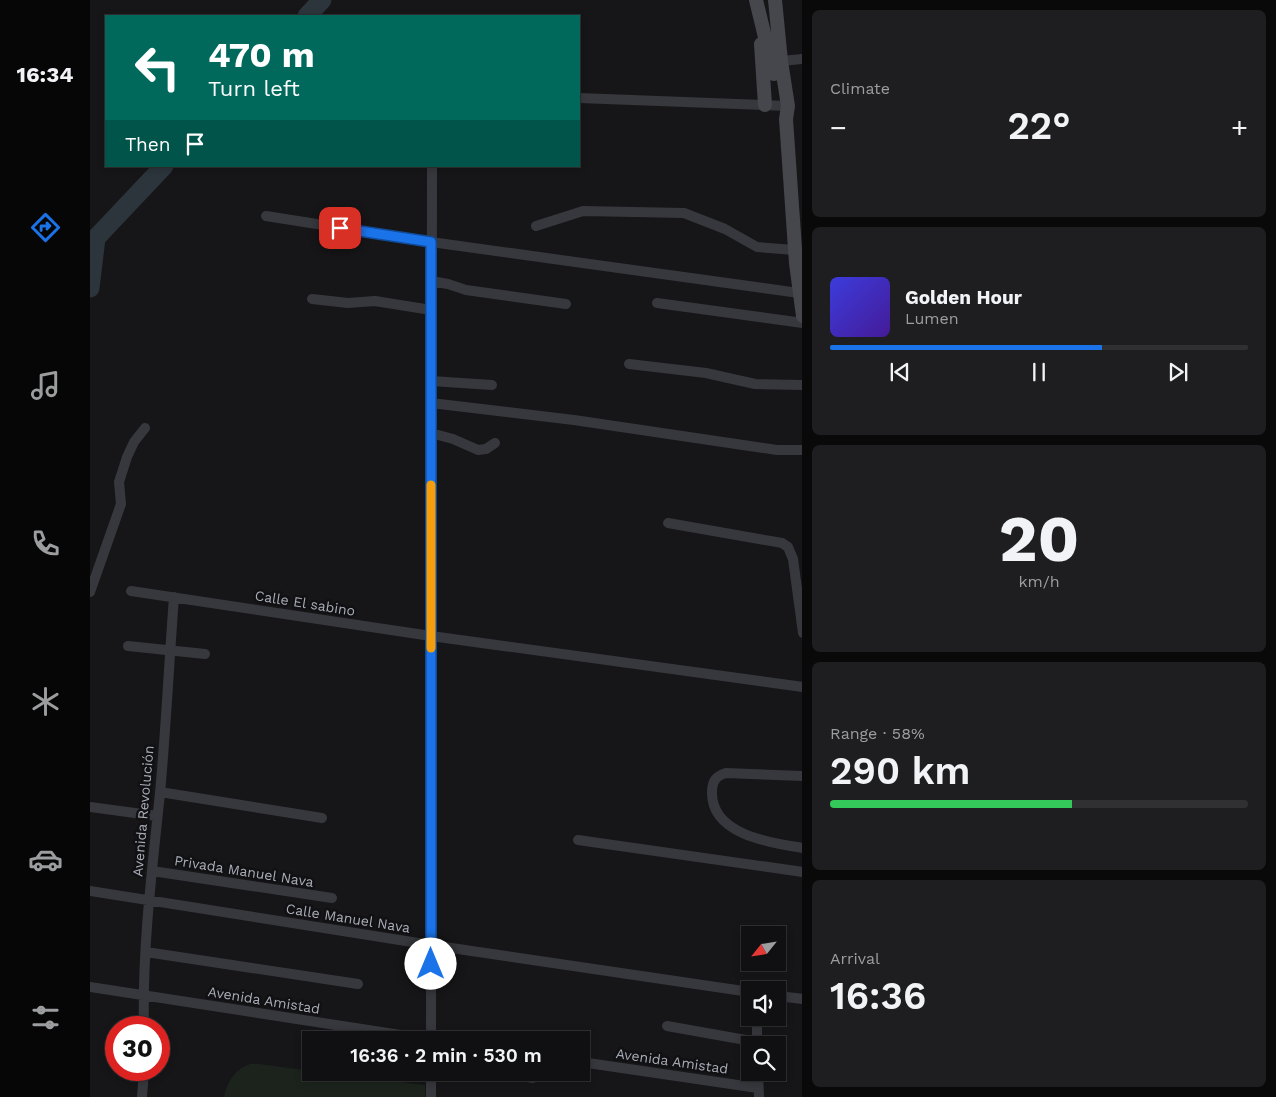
<!DOCTYPE html>
<meta charset="utf-8">
<style>
:root{--surface:#101012;--page:#1e1e20;--text:#f1f3f6;--muted:#9c9d9f;--line:#303032;--accent:#1a73e8}
body{margin:0;font-family:"Work Sans",sans-serif;background:var(--page);color:var(--text);height:100vh;display:flex;flex-direction:column;font-size:19px;white-space:nowrap}
*{box-sizing:border-box;margin:0}
p{font-size:16px;color:var(--muted)}
.icon{flex:none;width:28px;height:28px;fill:none;stroke:currentColor;stroke-width:2;stroke-linecap:round;stroke-linejoin:round}
.map{position:relative;flex:1;overflow:hidden}
.details{display:flex;flex-direction:column;gap:10px;padding:10px;background:#09090a;width:474px}
.details>*{flex:none}
.hud{position:absolute;left:15px;top:15px;width:475px;height:152px;border-radius:0px;box-shadow:0 2px 8px #0003,0 0 0 1px var(--line);background:#00695c;color:#fff;overflow:hidden}
.needle{width:32px;rotate:240deg}
.controls{position:absolute;left:651px;top:926px;display:grid;gap:10px}
.controls a{display:grid;place-items:center;width:45px;height:45px;border-radius:0px;background:var(--surface);box-shadow:0 2px 8px #0003,0 0 0 1px var(--line);font-size:25px}
.speed{position:absolute;left:15px;top:1016px;display:flex;gap:10px;font-size:25px;font-weight:700;text-align:center}
.speed>*{display:grid;place-content:center;width:65px;height:65px;border-radius:50%;background:var(--surface);box-shadow:0 2px 8px #0003,0 0 0 1px var(--line);line-height:1}
.speed .limit{border:8px solid #d22;background:#fff;color:#111}
.pin{position:absolute;display:grid;place-items:center;width:42px;height:42px;color:#fff;margin:-21px;border-radius:10px;box-shadow:0 2px 8px #0006}
.me{position:absolute;width:55px;margin:-28px;rotate:0deg;stroke-linejoin:round;filter:drop-shadow(0 0 4px #0008)}
.turn{display:flex;align-items:center;gap:18px;height:105px;padding:0 20px;font-size:22px}
.turn .icon{width:65px;height:65px;stroke-width:2.5}
.turn b{display:block;font-size:35px;line-height:42px}
.then{display:flex;align-items:center;height:48px;padding:0 20px;background:#0003;gap:10px;font-size:19px}
.big{font-size:38px;font-weight:600;line-height:1.1}
.details .tile{flex:1;display:flex;flex-direction:column;justify-content:center;gap:8px;min-width:0;padding:0 18px;border-radius:8px;background:var(--page)}
.details .dial{align-items:center;gap:0}
.dial b{font-size:65px;line-height:1}
.song{display:flex;align-items:center;gap:15px}
.cover{width:60px;height:60px;border-radius:8px;background:linear-gradient(135deg,hsl(240 70% 55%),hsl(260 70% 35%))}
.played{height:5px;border-radius:2px;background:linear-gradient(90deg,var(--accent) 65%,var(--line) 65%)}
.keys{display:flex;justify-content:space-around;direction:ltr}
.heat{display:flex;justify-content:space-between;align-items:center;font-size:28px;direction:ltr}
.charge{height:8px;border-radius:4px;background:linear-gradient(90deg,#34c759 58%,var(--line) 0)}
.trip{position:absolute;left:212px;top:1031px;width:288px;height:50px;border-radius:0px;background:var(--surface);box-shadow:0 2px 8px #0003,0 0 0 1px var(--line);font-weight:600;line-height:50px;text-align:center}
main{display:flex;flex:1;min-height:0}
.tabs{display:flex;flex-direction:column;width:90px;justify-content:space-around;align-items:center;background:#060607;color:var(--muted)}
.tabs .icon{width:35px;height:35px}
.tabs .active{color:var(--accent)}
.tabs b{font-size:22px;color:var(--text)}
.map>svg:first-child{display:block}
.green{fill:#1c231d}
.lines{fill:none;stroke-linecap:round;stroke-linejoin:round}
.river{stroke:#2c353c;stroke-width:19}
.street{stroke:#37383d;stroke-width:10}
.secondary{stroke:#45474d;stroke-width:14}
.route-casing{stroke:#114b97;stroke-width:12}
.route{stroke:#1a73e8;stroke-width:9}
.slow{stroke:#f59e0b;stroke-width:9}
.labels{text-anchor:middle;dominant-baseline:central;stroke-width:5;stroke-linejoin:round;paint-order:stroke}
.street-label{font-size:14px;fill:#a8adb8;stroke:#111113}
</style>
<main>
<nav class="tabs">
<b>16:34</b>
<svg class="icon active" aria-label="directions" viewBox="0 0 24 24"><path d="M12 3l9 9-9 9-9-9zM9 14v-3h6M13 9l2 2-2 2"/></svg>
<svg class="icon" aria-label="music" viewBox="0 0 24 24"><path d="M9 18V5l10-2v13"/><circle cx="6" cy="18" r="3"/><circle cx="16" cy="16" r="3"/></svg>
<svg class="icon" aria-label="phone" viewBox="0 0 24 24"><path d="M5 4h4l2 5-3 2q2 4 5 5l2-3 5 2v4C11 20 4 13 5 4z"/></svg>
<svg class="icon" aria-label="climate" viewBox="0 0 24 24"><path d="M12 3v18M4 7l16 10M4 17L20 7"/></svg>
<svg class="icon" aria-label="car" viewBox="0 0 24 24"><path d="M5 17H2v-5l4-1 3-4h7l3 4 3 1v5h-3M9 17h6M6 11h13"/><circle cx="7" cy="17" r="2"/><circle cx="17" cy="17" r="2"/></svg>
<svg class="icon" aria-label="filters" viewBox="0 0 24 24"><path d="M4 7h16M4 17h16"/><circle cx="9" cy="7" r="2"/><circle cx="15" cy="17" r="2"/></svg>
</nav>
<div class="map">
<svg width="713" height="1097" viewBox="0 0 713 1097">
<rect width="100%" height="100%" fill="#161618"/>
<!-- green -->
<path class="green" d="M160 1064H169L221 1071V1072L236 1073 335 1085V1097H134C137 1082 145 1069 160 1064Z"/>
<g class="lines">
<!-- river -->
<path class="river" d="M217 16 232 0
M0 288 6 238 74 166"/>
<!-- street -->
<path class="street" d="M691 61 713 59
M489 98 698 106
M176 216 341 242 709 293
M446 226 493 211 594 213 635 229 667 247 705 250
M341 281 358 284 376 290 476 304
M222 299 258 303 285 301 341 310
M567 303 713 323
M539 364 616 373 665 384 713 385
M341 381 402 385
M341 403 484 420 687 450H713
M341 433 363 439 388 450 396 449 405 443
M578 523 692 543 698 547 703 559 713 633
M41 591 341 636 713 687
M0 592 31 504 29 482 37 457 44 442 55 428
M38 646 115 654
M713 776 636 773C626 776 622 781 622 792 621 835 681 843 713 848
M70 792 232 818
M0 807 67 816
M488 840 713 872
M62 871 242 898
M0 891 341 945 660 992
M56 952 268 984
M0 987 343 1040
M688 996 713 999
M667 1018V1045
M577 1026 667 1042
M54 1028C52 949 62 871 70 793 76 728 79 663 84 597
M341 1040 342 166
M491 1062 668 1088
M341 1072V1097
M409 1072 443 1078
M668 1072 669 1097
M52 1097 54 1070"/>
<!-- secondary -->
<path class="secondary" d="M666 0 684 74
M685 0 691 61 698 106 696 119 706 263 713 316
M671 44 675 105"/>
</g>
<g class="lines">
<!-- route casing -->
<g class="route-casing">
<path id="route" d="M250 228 341 242V964"/>
</g>
<!-- route -->
<use href="#route" class="route"/>
<!-- slow -->
<path class="slow" d="M341 648V485"/>
</g>
<g class="labels">
<!-- street labels -->
<g class="street-label">
<text transform="translate(215 603) rotate(9)">Calle El sabino</text>
<text transform="translate(53 811) rotate(-85)">Avenida Revolución</text>
<text transform="translate(154 871) rotate(9)">Privada Manuel Nava</text>
<text transform="translate(258 918) rotate(9)">Calle Manuel Nava</text>
<text transform="translate(174 1000) rotate(9)">Avenida Amistad</text>
<text transform="translate(582 1061) rotate(8)">Avenida Amistad</text>
</g>
</g>
</svg>
<div class="controls">
<a><svg class="needle" viewBox="-14 -14 28 28"><path d="M0-13l5 13h-10z" fill="#e53935"/><path d="M0 13l5-13h-10z" fill="#9c9d9f"/></svg></a>
<a><svg class="icon" aria-label="sound" viewBox="0 0 24 24"><path d="M4 9h4l5-4v14l-5-4H4zM17 9q2 3 0 6"/></svg></a>
<a><svg class="icon" aria-label="search" viewBox="0 0 24 24"><circle cx="10" cy="10" r="6"/><path d="M15 15l6 6"/></svg></a>
</div>
<div class="speed"><div class="limit">30</div></div>
<div class="pin" style="left:250px;top:228px;background:#d93025"><svg class="icon" aria-label="arrive" viewBox="0 0 24 24"><path d="M6 21V4h12l-3 4 3 4H6"/></svg></div>
<svg class="me" style="left:341px;top:964px" viewBox="-20 -20 40 40"><circle r="19" fill="#fff"/><path d="M0-13L10 11 0 6-10 11z" fill="#1a73e8"/></svg>
<div class="trip">16:36 · 2 min · 530 m</div>
<div class="hud">
<div class="turn"><svg class="icon" aria-label="left" viewBox="0 0 24 24"><path d="M17 20v-9H6M10 6l-5 5 5 5"/></svg><div><b>470 m</b>Turn left</div></div>
<div class="then">Then<svg class="icon" aria-label="arrive" viewBox="0 0 24 24"><path d="M6 21V4h12l-3 4 3 4H6"/></svg></div>
</div>
</div>
<section class="details">
<div class="tile"><p>Climate</p>
<div class="heat"><a>−</a><b class="big">22°</b><a>+</a></div>
</div>
<div class="tile">
<div class="song"><i class="cover"></i><div><b>Golden Hour</b><p>Lumen</p></div></div>
<div class="played"></div>
<div class="keys"><svg class="icon" aria-label="previous" viewBox="0 0 24 24"><path d="M18 5L8 12l10 7zM5 5v14"/></svg><svg class="icon" aria-label="pause" viewBox="0 0 24 24"><path d="M8 5v14M16 5v14"/></svg><svg class="icon" aria-label="next" viewBox="0 0 24 24"><path d="M6 5l10 7-10 7zM19 5v14"/></svg></div>
</div>
<div class="tile dial"><b>20</b><p>km/h</p></div>
<div class="tile"><p>Range · 58%</p><b class="big">290 km</b><div class="charge"></div></div>
<div class="tile"><p>Arrival</p><b class="big">16:36</b></div>
</section>
</main>
